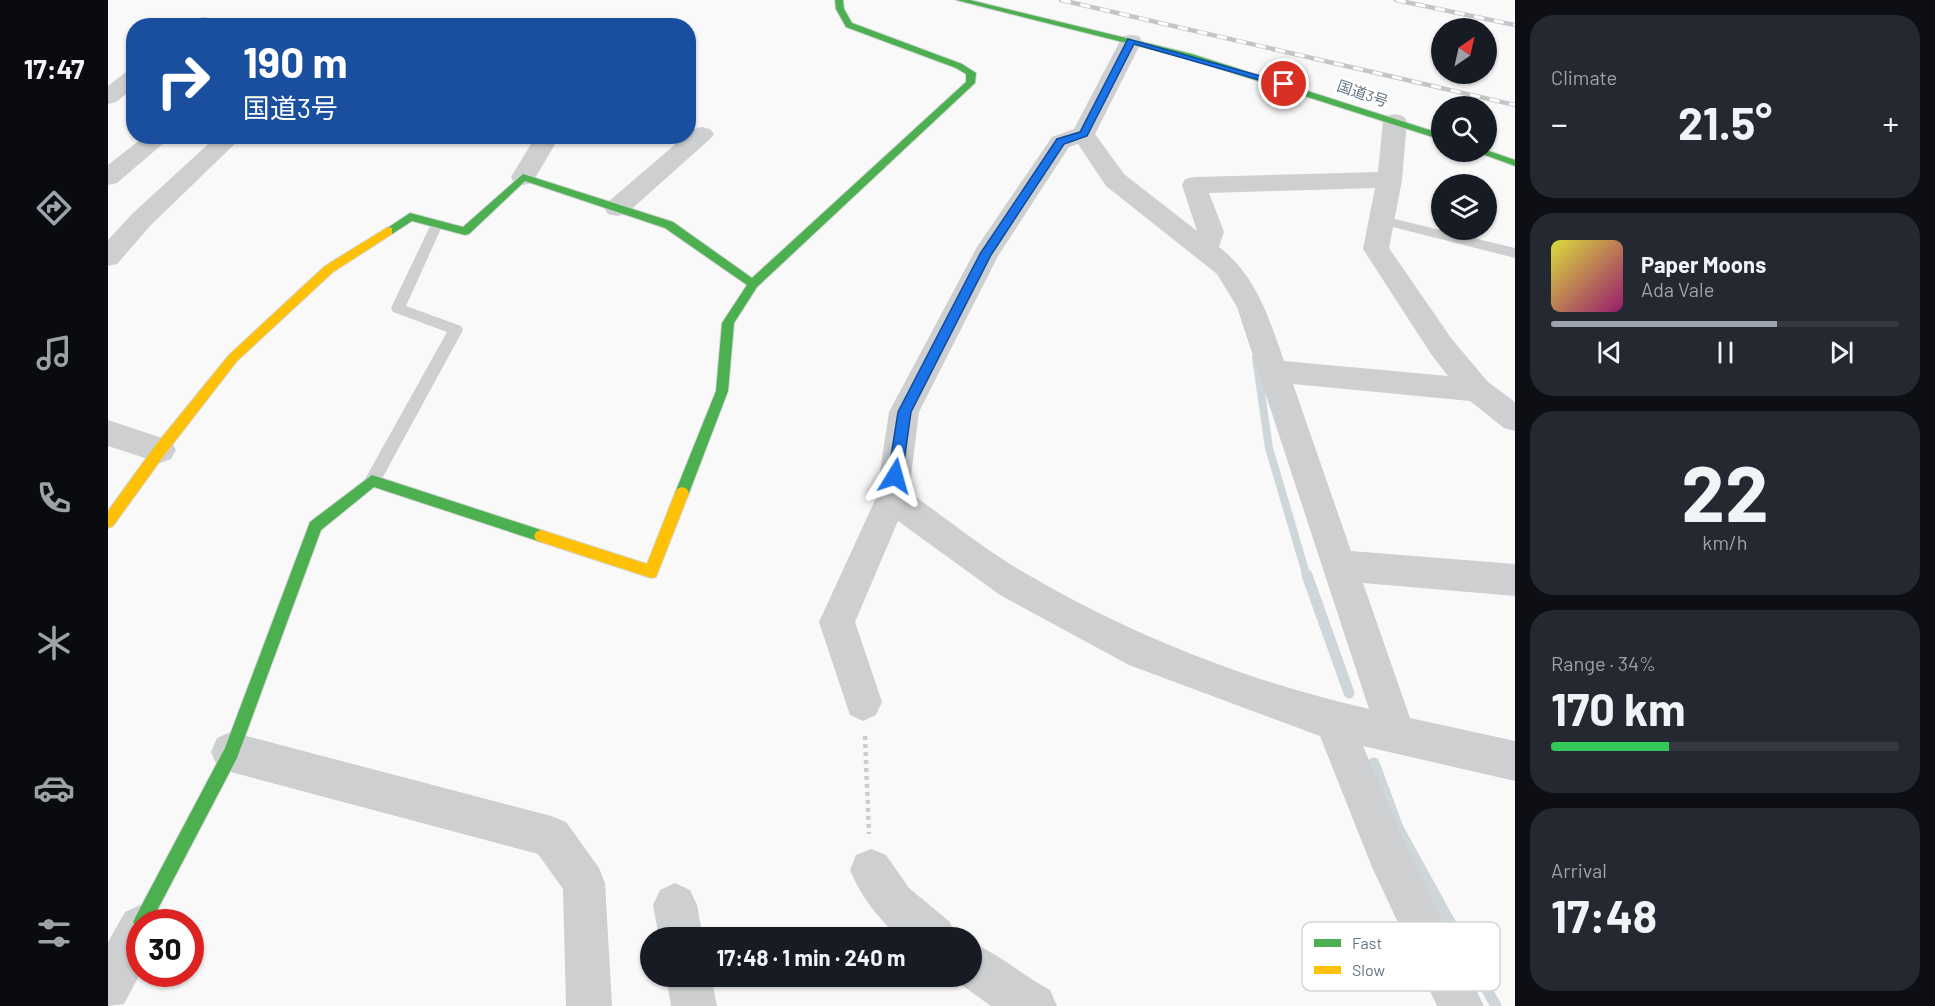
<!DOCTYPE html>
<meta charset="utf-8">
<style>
:root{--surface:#171b24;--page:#242831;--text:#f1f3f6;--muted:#9ea1a6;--line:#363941;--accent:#99a4ac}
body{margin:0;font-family:Barlow,"Noto Sans JP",sans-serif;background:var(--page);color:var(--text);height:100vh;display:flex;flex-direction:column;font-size:22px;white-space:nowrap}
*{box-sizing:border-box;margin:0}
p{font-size:20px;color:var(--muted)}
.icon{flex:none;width:33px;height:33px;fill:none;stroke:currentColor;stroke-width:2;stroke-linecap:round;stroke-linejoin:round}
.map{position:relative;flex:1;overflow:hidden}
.drawer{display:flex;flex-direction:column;gap:15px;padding:15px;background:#0d0f14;width:420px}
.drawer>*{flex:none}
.hud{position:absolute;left:18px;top:18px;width:570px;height:126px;border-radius:24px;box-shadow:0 2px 4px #0004;background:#1a4fa0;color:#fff;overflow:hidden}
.needle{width:39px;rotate:34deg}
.tools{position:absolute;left:1323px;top:18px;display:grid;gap:12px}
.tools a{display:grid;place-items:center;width:66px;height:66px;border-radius:50%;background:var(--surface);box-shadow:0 2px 4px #0004;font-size:30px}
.speed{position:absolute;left:18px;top:909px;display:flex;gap:12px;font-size:30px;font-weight:700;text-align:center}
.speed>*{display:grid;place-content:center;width:78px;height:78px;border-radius:50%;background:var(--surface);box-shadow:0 2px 4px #0004;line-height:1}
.speed .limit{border:9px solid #d22;background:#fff;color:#111}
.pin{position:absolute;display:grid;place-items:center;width:51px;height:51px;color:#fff;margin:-26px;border:3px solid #fff;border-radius:50%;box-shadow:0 2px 6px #0007}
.me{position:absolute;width:66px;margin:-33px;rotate:8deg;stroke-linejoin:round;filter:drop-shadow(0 0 4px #0008)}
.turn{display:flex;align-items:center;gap:21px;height:126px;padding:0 18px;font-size:27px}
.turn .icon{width:78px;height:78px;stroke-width:2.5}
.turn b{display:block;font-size:42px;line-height:51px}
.big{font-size:45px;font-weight:700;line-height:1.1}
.drawer .widget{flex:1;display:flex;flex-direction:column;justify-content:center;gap:9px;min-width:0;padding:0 21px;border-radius:24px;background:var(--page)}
.drawer .dial{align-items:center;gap:0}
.dial b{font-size:78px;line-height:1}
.song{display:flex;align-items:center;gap:18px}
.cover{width:72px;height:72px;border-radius:9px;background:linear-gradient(135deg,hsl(60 70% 55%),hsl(320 70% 35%))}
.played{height:6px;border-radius:3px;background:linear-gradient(90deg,var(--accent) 65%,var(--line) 65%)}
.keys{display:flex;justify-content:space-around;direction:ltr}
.heat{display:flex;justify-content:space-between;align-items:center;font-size:33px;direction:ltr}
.charge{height:9px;border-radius:4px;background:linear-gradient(90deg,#34c759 34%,var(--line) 0)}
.trip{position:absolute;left:532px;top:927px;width:342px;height:60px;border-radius:30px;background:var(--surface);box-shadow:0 2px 4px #0004;font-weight:700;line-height:60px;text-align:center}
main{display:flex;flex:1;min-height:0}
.tab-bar{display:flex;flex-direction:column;width:108px;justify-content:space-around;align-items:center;background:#090b0e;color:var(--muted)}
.tab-bar .icon{width:42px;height:42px}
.tab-bar .selected{color:var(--accent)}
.tab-bar b{font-size:27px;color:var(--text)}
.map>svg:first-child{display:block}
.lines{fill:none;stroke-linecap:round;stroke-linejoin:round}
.stream-far1{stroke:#ced6d9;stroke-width:8}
.stream{stroke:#ced6d9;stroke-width:11}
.fast-casing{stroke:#d5d6d7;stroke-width:2}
.slow-casing{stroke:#d5d6d7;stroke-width:2}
.path{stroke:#cbcccd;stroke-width:4.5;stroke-dasharray:4 4;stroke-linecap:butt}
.lane{fill:#cecfd0;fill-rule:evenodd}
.street{fill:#cecfd0;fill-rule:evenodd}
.fast{fill:#4caf50;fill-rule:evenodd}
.slow{fill:#ffc107;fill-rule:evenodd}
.rail-casing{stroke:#c3c5c6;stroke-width:4.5}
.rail{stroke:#fff;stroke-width:3;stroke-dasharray:10;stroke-linecap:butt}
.route{fill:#1a73e8;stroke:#114b97;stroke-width:1.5}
.labels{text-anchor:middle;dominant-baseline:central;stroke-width:6;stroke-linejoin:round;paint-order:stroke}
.far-street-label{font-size:15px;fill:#657683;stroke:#fff}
.key{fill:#fff;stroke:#d1d6da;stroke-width:1.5}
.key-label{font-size:16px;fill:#657683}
</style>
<main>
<nav class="tab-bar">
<b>17:47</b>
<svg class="icon selected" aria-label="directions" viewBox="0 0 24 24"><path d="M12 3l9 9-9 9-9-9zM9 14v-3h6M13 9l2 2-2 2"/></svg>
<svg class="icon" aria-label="music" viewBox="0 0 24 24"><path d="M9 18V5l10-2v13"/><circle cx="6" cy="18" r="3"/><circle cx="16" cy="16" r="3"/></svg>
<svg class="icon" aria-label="phone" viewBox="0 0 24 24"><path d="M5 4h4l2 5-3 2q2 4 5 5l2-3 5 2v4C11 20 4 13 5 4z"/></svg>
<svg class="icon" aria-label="climate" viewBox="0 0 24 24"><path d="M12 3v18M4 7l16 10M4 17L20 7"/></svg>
<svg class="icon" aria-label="car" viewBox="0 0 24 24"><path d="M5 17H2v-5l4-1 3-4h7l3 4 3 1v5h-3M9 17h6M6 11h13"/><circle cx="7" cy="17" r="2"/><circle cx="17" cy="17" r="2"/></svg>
<svg class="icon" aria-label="filters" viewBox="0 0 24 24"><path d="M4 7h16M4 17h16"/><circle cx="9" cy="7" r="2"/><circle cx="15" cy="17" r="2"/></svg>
</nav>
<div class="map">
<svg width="1407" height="1006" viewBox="0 0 1407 1006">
<rect width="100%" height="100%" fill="#f9f9f9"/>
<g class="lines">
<!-- stream-far1 -->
<path class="stream-far1" d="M1148 358 1161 448 1199 577"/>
<!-- stream -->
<path class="stream" d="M1199 575 1241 693
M1266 763 1290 828 1388 1006"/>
<!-- fast casing -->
<g class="fast-casing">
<path id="fast" d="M727 0H735L736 9 744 23 854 64 868 73 867 83 649 287 626 323 620 391 581 493 579 497H569L567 493 608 391 614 323 639 285 557 228 417 181 361 234 357 235 304 221 284 234H276L275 231 302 213 355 227 415 174 565 222 644 278 858 82V74L848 68 738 27 728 9Z
M848 0H862L1084 54 1334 134V140L1078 58Z
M1378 150 1407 160V166L1369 152Z
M264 475 433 530 438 532 440 536 438 540 433 542 266 487 213 530 129 758 43 922H32V930L28 928 25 922 28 916 117 748 202 522Z"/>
</g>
<!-- slow casing -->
<g class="slow-casing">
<path id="slow" d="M280 227 284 228V234L225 272 129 361 57 454 5 526 0 528V511L47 446 121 355 217 266Z
M574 487 579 489 581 493 550 572 548 577 543 578 433 542 428 540 426 536 428 532 433 530 539 564 567 493 569 489Z"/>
</g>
<!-- path -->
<path class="path" d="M757 736 761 834"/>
<!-- lane -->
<path class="lane" d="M1274 216 1407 248V258L1269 223 1268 220Z
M329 220 335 224 298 306 353 326 355 330 270 486 264 488 258 486 256 481 339 332 285 312 283 308 323 224Z"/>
<!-- street -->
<path class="street" d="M95 17 130 22 133 26H82L88 19Z
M1023 35 1031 36 1034 41 987 134 1016 174 1089 231 1074 185 1077 179 1086 177 1270 172 1275 121 1279 116 1287 114 1295 116 1299 121 1294 180 1281 248 1343 338 1380 382 1407 402V431L1396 428 1362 401 1185 384 1243 551 1407 564V596L1255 583 1302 718 1407 741V781L1255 746 1294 837 1376 1006H1329L1264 867 1212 736 1021 665 892 595 790 521 747 622 774 702 768 715 755 721 742 715 711 622 768 498 781 412 869 247 944 137 966 129 1012 41 1015 36ZM970 144 998 186 1109 274 1129 307 1261 709C1142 682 1022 635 917 573 877 550 839 519 801 492L811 412 890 256 961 147ZM1267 188 1255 249 1323 354 1340 376 1176 361C1161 318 1148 275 1111 247L1116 232 1101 193Z
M26 70V88L8 102 0 104V86L18 72Z
M594 127 602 129 606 134 602 139 518 214 509 216 500 214 496 208 500 202 577 136H580L586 129Z
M37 136H64L9 183 0 185V165Z
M109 136H135L43 225 9 264 0 266V240L25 213Z
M428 136H452L424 183 415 185 406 183 403 177Z
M0 420 63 441 68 450 63 459 52 463 0 446Z
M123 732 443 816 458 822 491 868 497 883 504 1006H458L455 889 430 854 123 772 109 766 103 752 109 738Z
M763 849 778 855 801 888 842 922 848 938H792C770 918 753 897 742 870L748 855Z
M567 883 582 890 589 905 595 938H551L545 905 552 890Z
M32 905 47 912 52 922H32V974L16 1004 0 1006V942L17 912Z
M864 943C892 954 915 976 942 990L949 1006H883L848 981 846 976H864Z
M558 976H603L609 1006H563Z"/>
<!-- fast -->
<use href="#fast" class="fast"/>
<!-- slow -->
<use href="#slow" class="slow"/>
<!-- rail casing -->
<g class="rail-casing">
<path id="rail" d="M953 0 1407 105
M1288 0 1407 25"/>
</g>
<!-- rail -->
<use href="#rail" class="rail"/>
</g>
<!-- route -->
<path class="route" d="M1020 39 1181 84 1173 86 1026 44 979 136 956 144 883 255 803 412 794 476 787 482 782 480 780 476 790 412 872 254 949 139 972 132Z"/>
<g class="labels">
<!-- far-street labels -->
<g class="far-street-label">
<text transform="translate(1255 93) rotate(19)">国道3号</text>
</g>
</g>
<!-- legend -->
<rect x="1194" y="922" width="198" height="69" rx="9" class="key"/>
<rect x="1206" y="939" width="27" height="8" fill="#4caf50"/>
<rect x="1206" y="966" width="27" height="8" fill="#ffc107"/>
<g class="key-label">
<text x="1244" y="949">Fast</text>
<text x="1244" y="976">Slow</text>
</g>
</svg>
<div class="tools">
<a><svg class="needle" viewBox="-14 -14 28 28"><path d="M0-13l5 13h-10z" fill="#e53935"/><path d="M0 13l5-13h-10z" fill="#9ea1a6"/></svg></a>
<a><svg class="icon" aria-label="search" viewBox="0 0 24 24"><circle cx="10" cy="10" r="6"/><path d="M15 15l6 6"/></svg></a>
<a><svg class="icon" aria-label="layers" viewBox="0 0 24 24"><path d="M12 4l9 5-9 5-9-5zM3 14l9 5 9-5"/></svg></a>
</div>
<div class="speed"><div class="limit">30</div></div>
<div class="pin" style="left:1176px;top:84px;background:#d93025"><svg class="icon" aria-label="arrive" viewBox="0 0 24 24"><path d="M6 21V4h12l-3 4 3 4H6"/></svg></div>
<svg class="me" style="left:787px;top:476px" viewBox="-20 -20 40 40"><path d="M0-17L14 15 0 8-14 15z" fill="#1a73e8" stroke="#fff" stroke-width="4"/></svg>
<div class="trip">17:48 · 1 min · 240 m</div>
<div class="hud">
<div class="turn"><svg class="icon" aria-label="right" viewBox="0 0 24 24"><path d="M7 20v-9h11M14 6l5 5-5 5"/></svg><div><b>190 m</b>国道3号</div></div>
</div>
</div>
<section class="drawer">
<div class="widget"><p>Climate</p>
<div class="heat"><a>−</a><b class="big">21.5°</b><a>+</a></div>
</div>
<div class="widget">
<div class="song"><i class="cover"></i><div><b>Paper Moons</b><p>Ada Vale</p></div></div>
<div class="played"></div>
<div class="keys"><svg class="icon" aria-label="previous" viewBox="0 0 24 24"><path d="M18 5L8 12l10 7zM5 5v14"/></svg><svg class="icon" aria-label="pause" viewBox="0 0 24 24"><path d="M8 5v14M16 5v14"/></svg><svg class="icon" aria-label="next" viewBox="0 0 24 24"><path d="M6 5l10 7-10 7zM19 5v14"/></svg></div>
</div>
<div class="widget dial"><b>22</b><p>km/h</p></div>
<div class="widget"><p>Range · 34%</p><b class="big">170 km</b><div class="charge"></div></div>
<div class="widget"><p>Arrival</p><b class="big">17:48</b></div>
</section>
</main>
